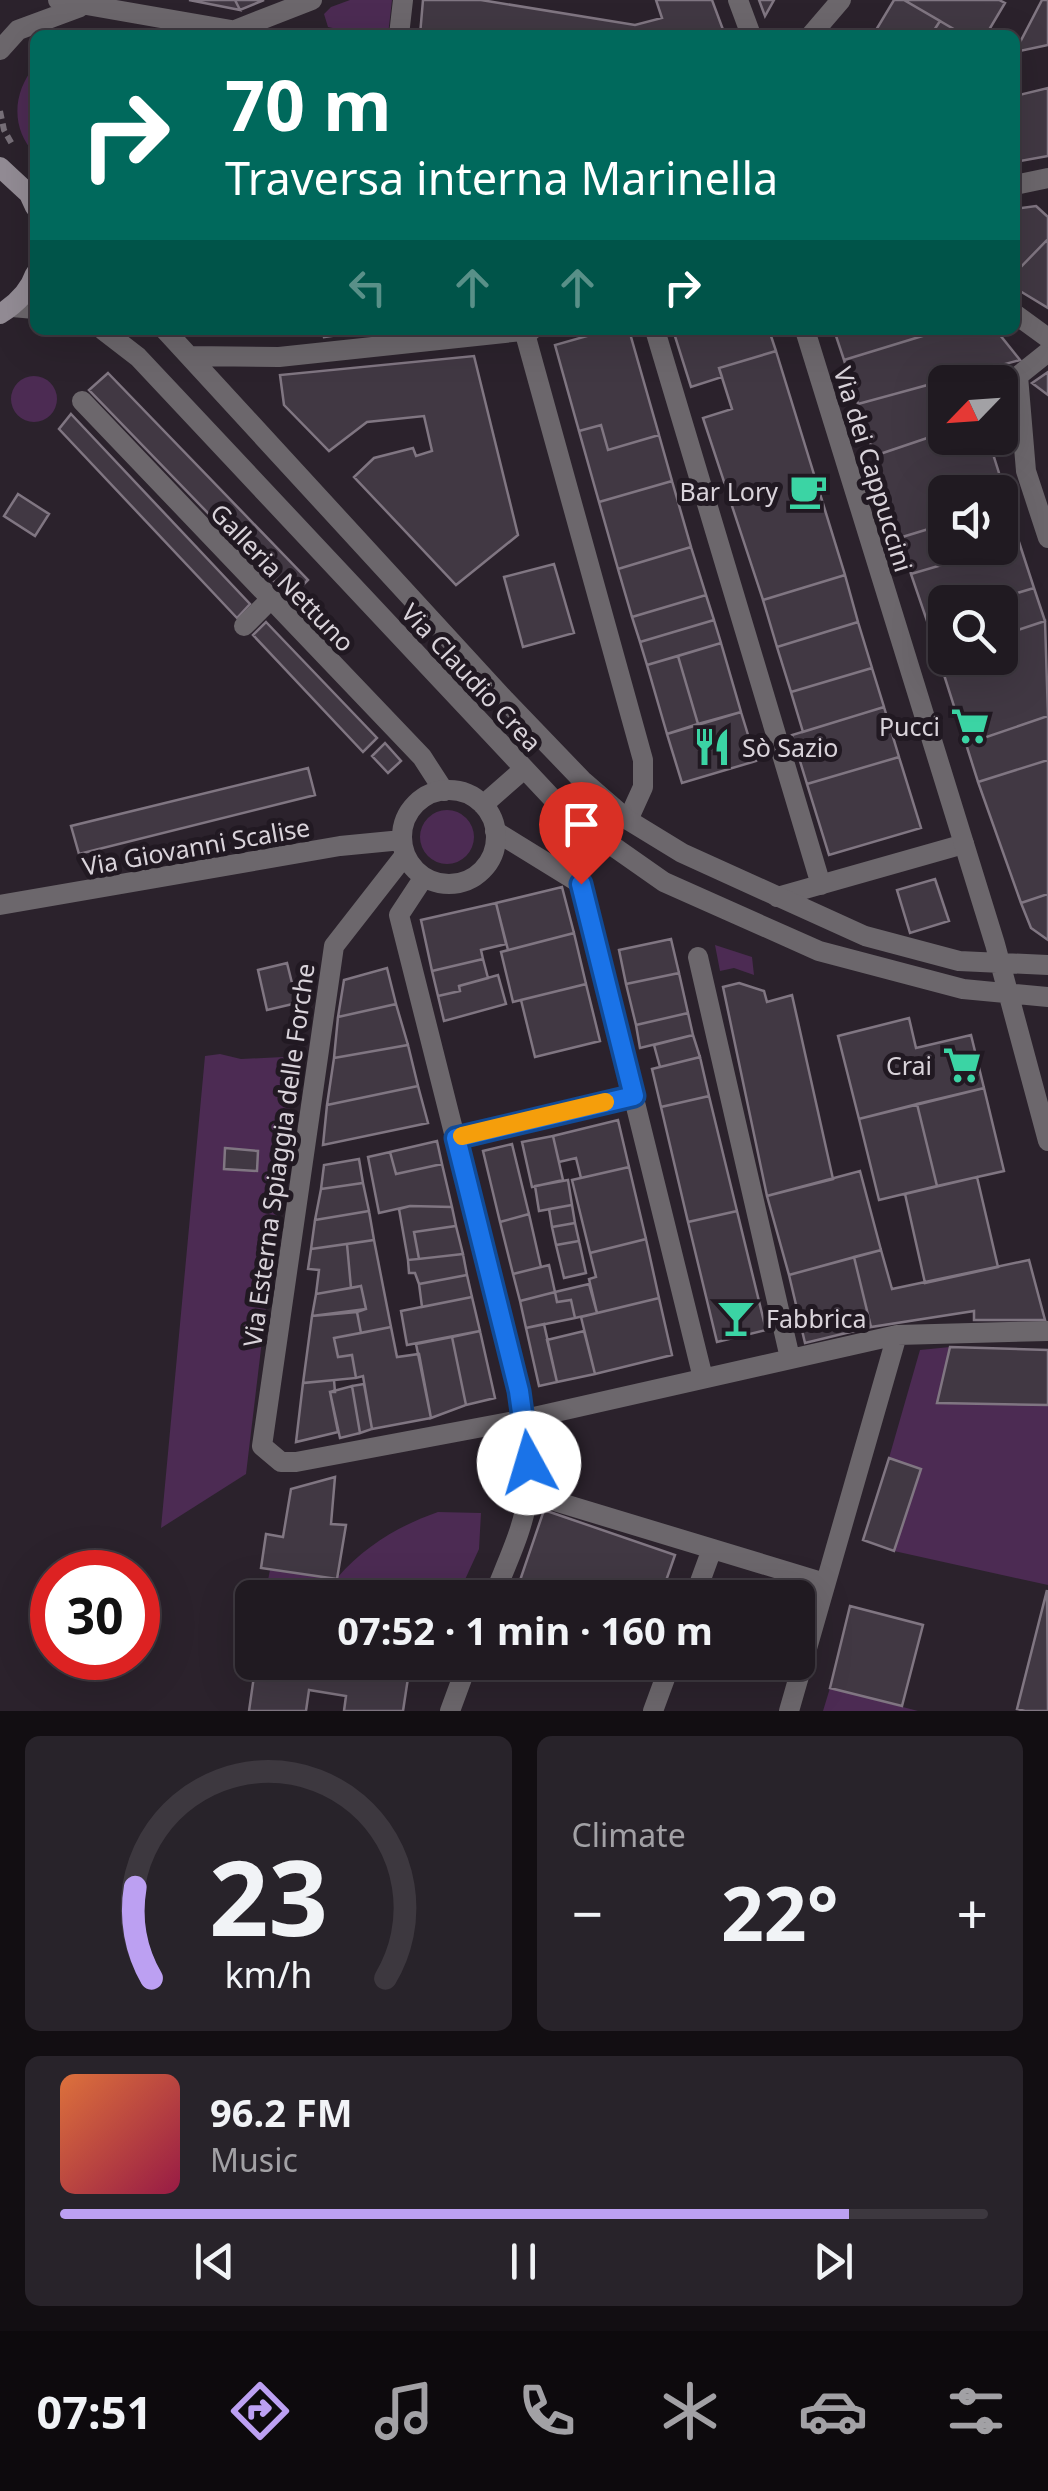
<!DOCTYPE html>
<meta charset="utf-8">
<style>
:root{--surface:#201a21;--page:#28232a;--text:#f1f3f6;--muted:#a2a1a5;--line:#3d383f;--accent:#bca0f2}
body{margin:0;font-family:"Noto Sans",sans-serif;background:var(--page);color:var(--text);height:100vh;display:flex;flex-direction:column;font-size:38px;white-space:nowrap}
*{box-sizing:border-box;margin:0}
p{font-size:32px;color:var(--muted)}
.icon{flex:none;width:55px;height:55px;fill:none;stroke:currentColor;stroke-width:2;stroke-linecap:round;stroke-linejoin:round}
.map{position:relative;height:1711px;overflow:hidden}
.panel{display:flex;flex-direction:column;gap:25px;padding:25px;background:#120e12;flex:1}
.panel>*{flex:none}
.hud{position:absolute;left:30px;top:30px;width:990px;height:305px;border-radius:15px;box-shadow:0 10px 40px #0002,0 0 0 2px var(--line);background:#00695c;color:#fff;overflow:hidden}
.needle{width:65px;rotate:245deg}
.buttons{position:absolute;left:928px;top:365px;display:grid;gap:20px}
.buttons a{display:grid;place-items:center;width:90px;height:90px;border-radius:15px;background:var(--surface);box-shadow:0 10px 40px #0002,0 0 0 2px var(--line);font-size:50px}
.speed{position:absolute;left:30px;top:1550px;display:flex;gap:20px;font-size:50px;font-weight:700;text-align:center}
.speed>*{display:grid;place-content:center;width:130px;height:130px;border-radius:50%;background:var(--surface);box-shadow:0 10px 40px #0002,0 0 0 2px var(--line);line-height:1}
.speed .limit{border:15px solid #d22;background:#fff;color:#111}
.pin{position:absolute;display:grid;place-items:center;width:85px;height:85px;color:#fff;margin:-102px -42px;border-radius:50% 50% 50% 0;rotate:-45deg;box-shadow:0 0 10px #0007}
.pin .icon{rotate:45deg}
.me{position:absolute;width:110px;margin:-55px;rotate:354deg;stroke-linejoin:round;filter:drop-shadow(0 0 8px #0008)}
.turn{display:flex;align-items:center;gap:35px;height:210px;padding:0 30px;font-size:45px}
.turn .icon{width:130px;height:130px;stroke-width:2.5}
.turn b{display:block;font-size:70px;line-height:85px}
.lanes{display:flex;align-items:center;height:95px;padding:0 30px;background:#0003;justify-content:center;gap:50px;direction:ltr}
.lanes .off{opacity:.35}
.big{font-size:75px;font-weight:700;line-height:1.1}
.panel .widget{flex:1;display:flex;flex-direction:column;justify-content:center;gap:15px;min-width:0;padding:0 35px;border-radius:15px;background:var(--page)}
.panel .dial{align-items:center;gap:0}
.dial svg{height:260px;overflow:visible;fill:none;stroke:var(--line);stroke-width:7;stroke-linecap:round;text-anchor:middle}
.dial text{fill:var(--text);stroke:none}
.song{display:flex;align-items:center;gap:30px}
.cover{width:120px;height:120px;border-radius:15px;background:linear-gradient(135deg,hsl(20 70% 55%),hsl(340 70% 35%))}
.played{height:10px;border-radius:5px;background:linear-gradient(90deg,var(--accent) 85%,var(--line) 85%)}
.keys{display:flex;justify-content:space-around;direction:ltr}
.heat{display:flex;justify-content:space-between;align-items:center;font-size:55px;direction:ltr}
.panel .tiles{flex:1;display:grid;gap:25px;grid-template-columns:1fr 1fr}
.widget:last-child{grid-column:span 2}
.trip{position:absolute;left:235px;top:1580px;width:580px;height:100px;border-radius:15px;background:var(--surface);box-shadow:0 10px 40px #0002,0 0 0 2px var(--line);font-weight:700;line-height:100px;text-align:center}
.dock{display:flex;height:160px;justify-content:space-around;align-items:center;background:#0d0a0d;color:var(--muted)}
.dock .icon{width:70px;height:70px}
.dock .selected{color:var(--accent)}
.dock b{font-size:45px;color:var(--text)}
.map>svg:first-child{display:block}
.green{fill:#4c2b53;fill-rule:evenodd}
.building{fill:#413843;stroke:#807682;stroke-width:2.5}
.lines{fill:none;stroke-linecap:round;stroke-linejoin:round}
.path{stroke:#776f78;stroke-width:6;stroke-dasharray:8 5;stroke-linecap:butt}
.service{stroke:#6c676c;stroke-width:20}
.pedestrian{stroke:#6c676c;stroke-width:20}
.minor{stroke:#6c676c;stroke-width:20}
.secondary{stroke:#938c95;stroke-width:20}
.route-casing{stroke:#114b97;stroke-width:25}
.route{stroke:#1a73e8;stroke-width:18}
.slow{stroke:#f59e0b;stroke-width:18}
.labels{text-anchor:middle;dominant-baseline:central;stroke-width:10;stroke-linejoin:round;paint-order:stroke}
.street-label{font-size:25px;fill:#d9d3da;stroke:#211922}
.poi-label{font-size:25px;fill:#d9d3da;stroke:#211922;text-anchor:end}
</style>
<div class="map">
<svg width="1048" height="1711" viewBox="0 0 1048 1711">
<rect width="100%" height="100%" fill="#2b222c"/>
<!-- green -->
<path class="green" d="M350 0H392L388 35H365L328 27 324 14 331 7Z
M35 66V154C11 129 12 93 35 66Z
M11 399a23 23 0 1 1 46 0a23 23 0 1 1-46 0Z
M420 837a27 27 0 1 1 54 0a27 27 0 1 1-54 0Z
M715 945 752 957 754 975 734 968 720 971Z
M220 1054 241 1059 283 1057 294 1073 246 1474 161 1528 205 1056ZM225 1149 258 1151 257 1170 224 1169Z
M950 1347 937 1403 1048 1405V1585L894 1551 921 1469 889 1458 920 1350Z
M438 1512 481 1513 479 1549 457 1597 353 1598 267 1585 270 1570 337 1578C365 1546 398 1526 438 1512Z
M830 1688 918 1711H823Z"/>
<!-- building -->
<path class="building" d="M189 0H235L240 10Z
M235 0H264L240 10Z
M423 0H481L635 25 662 18 656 0H712L725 35H420Z
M759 0H774L765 16Z
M894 0H904L940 21 931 35H873Z
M904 0H999L1005 3 986 35H964Z
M1042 0H1048V45L1015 52Z
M940 21 964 35H931Z
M1048 88V156L1015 162V96Z
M1036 206 1048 217V239L1015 273V209Z
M1048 239V308L1015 288V273Z
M322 330H372L324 337Z
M608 330H629L659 435 608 450 601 425 579 431 555 345Z
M673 330H769L776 351 719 368 722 377 691 387Z
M834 330H942L844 360Z
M942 330H996L1020 360 858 404 844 360Z
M776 351 845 575 763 600 703 418 732 409 719 368Z
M474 356 518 535 456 585 354 477 374 458 413 448 416 456 432 451 424 416 367 422 329 451 284 405 280 375Z
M989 368 987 382H945V432L874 456 858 404Z
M1048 372V395L1032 383Z
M108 373 308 580 290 598 89 390Z
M71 414 250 604 237 618 59 429Z
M601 425 608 450 659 435 672 481 599 502 579 431Z
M945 432V438H988L1009 505 1000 508V492H945V524L899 538 874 456Z
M672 481 691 547 618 569 599 502Z
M18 494 49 514 35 536 4 516Z
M1009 505 1019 542 1000 547V508Z
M945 524V548H1000L911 574 899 538Z
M1019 542 1034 588 987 602H945V615L927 621 911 574Z
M691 547 706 595 632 617 618 569Z
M554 564 574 633 523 647 504 577Z
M845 575 858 622 777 647 763 600Z
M1034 588 1045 621 1000 636V602H987Z
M706 595 714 620 640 642 632 617Z
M945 615V654L938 656 927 621Z
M714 620 721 643 647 665 640 642Z
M1045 621 1048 716 966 744 938 656 1000 658V636Z
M266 622 377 738 363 752 253 635Z
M858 622 872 668 791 692 777 647Z
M721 643 741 712 698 724 678 656Z
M678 656 698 724 667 734 647 665Z
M872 668 884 707 803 732 791 692Z
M884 707 899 757 807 784 792 735Z
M741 712 756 761 682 783 667 734Z
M1048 716V760L978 782 966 744Z
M385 743 401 761 388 773 372 756Z
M899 757 921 828 829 855 807 784Z
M1048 760V894L1021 903 978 782Z
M308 768 315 795 79 854 71 826Z
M935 879 949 921 910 933 897 890Z
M562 887 574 933 508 950 496 903Z
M1048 894V940L1031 928 1021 903Z
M496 903 506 944 481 950 483 959 432 971 421 920Z
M574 933 586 984 513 1002 501 952Z
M671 939 679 973 626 984 619 950Z
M483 959 488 978 459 986 460 991 438 996 432 971Z
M287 963 297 1003 267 1010 258 970Z
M387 968 396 1004 338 1017 344 980Z
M679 973 688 1013 636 1025 626 984Z
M498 975 506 1004 444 1021 438 996 460 991 459 986Z
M739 983 764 991 767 1002 792 995 833 1179 767 1196 723 987Z
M586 984 600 1041 535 1057 521 1000Z
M396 1004 408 1045 334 1058 338 1017Z
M688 1013 693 1035 640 1048 636 1025Z
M909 1018 916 1048 971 1035 984 1088 859 1119 838 1036Z
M693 1035 700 1057 660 1067 654 1045Z
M408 1045 418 1086 327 1105 334 1058Z
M700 1057 709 1096 661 1107 652 1069Z
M418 1086 428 1123 323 1145 327 1105Z
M984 1088 1004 1171 937 1186 917 1104Z
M709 1096 737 1211 688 1222 661 1107Z
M917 1104 937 1186 879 1200 859 1119Z
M618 1120 629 1167 581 1178 576 1158 559 1162 553 1136Z
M553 1136 563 1180 532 1187 522 1142Z
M437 1141 442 1164 396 1174 390 1152Z
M512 1144 529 1214 500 1222 483 1151Z
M225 1148 258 1151 257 1171 224 1169Z
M390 1152 396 1174 442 1164 452 1207 410 1206 379 1213 368 1157Z
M359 1159 363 1183 321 1189 324 1165Z
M629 1167 646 1239 590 1253 572 1180Z
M860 1171 881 1250 789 1275 767 1196Z
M977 1177 998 1267 925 1283 905 1194Z
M568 1180 572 1205 539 1211 535 1186Z
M363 1183 369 1211 315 1220 321 1189Z
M572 1205 575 1223 552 1227 549 1209Z
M410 1206 452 1207 456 1226 414 1232 419 1259 408 1260 399 1209Z
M369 1211 374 1240 311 1249 315 1220Z
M737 1211 766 1330 717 1342 688 1222Z
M529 1214 541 1267 513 1274 500 1222Z
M575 1223 579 1241 556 1245 552 1227Z
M456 1226 463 1254 419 1259 414 1232Z
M646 1239 659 1298 597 1313 589 1279 596 1277 590 1253Z
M374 1240 391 1327 361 1333 357 1312 366 1309 361 1286 351 1288 347 1244Z
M579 1241 586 1273 564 1278 556 1245Z
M347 1244 351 1288 316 1294 319 1270 308 1269 311 1249Z
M881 1250 892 1289 1029 1260 1045 1320H974V1311L871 1327 854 1257Z
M463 1254 467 1275 419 1284 415 1273H409L408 1260Z
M854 1257 871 1327 805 1343 789 1275Z
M549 1265 555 1292 520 1301 513 1274Z
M467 1275 472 1297 422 1307 419 1284Z
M589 1284 597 1313 575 1318 571 1300 557 1302 555 1292Z
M361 1286 366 1309 312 1316 316 1294Z
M555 1292 557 1302 571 1300 575 1318 526 1328 520 1301Z
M472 1297 480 1331 407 1345 401 1311Z
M659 1298 672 1355 595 1374 581 1317Z
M357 1312 361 1333 334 1338 338 1357 352 1355 356 1378 303 1383 312 1316Z
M544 1324 557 1382 539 1386 526 1328Z
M391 1327 397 1357 419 1354 431 1418 372 1429 363 1376 356 1378 352 1355 338 1357 334 1338Z
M480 1331 495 1398 466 1405 452 1337Z
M584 1331 595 1374 557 1382 547 1340Z
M452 1337 466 1405 431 1418 416 1344Z
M950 1347 1048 1350V1405L937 1403Z
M334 1380 335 1392H330L338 1432 296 1442 303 1383Z
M364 1384 372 1429 360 1433 352 1386Z
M352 1386 360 1433 340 1438 330 1392Z
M889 1458 921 1469 894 1551 863 1540Z
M335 1477 331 1524 346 1525 337 1579 261 1568 266 1534 283 1537 291 1489Z
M544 1510 675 1555 660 1598H514Z
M723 1584 769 1598H719Z
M1047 1590 1048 1711H1025L1017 1709Z
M850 1606 923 1625 902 1706 830 1688Z
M256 1662 410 1665 403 1711H344L346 1696 309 1690 306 1711H249Z"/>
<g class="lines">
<!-- path -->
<path class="path" d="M0 111 4 130 12 144"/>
<!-- service -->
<path class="service" d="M399 35 403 0
M1015 185 1048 178
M524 330 643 760V787L628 820
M655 330 821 885
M1048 352 1018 376 1026 471 1048 538
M495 831 581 884 703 1378
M777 897 964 844
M698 957 790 1358
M456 1137 634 1096
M525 1419 897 1335 1048 1331
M528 1493 825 1583
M694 1598 712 1549
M653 1711 671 1662
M789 1711 897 1335"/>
<!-- pedestrian -->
<path class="pedestrian" d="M82 401 422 757 444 791
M244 626 270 600"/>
<!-- minor -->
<path class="minor" d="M58 0 259 35
M738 0 751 35
M235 30 312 0
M811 35 841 0
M0 50 18 30 80 7
M12 307 35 309
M1015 314 1048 338
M103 330 138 357 567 814 664 882 819 951 963 989 1048 997
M165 330 505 700 582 780 628 820 682 853 865 936 959 961 1048 965
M805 330 995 944 1048 1141
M189 356 279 357 532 330
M402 837a47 47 0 1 1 94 0a47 47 0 1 1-94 0Z
M483 805 524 769
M405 855 334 946 262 1446 281 1462H296L525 1419
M424 877 399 915 519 1391C526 1424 532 1460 528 1493 524 1529 506 1564 493 1598
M0 905 340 846 402 840
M450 1711 468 1662"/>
<!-- secondary -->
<path class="secondary" d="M0 167 29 194 35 207
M0 314C16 304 29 292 35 274"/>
</g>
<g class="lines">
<!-- route casing -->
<g class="route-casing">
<path id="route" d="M529 1463 519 1391 456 1138 634 1096 581 884"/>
</g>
<!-- route -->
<use href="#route" class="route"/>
<!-- slow -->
<path class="slow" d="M462 1136 605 1102"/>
</g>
<!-- icons -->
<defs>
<g id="cafe-bare" transform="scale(3)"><path d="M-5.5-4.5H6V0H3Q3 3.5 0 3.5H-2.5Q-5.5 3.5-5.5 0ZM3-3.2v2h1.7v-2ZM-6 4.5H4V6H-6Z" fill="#3bd4a4" stroke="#211922" stroke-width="2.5" paint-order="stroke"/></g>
<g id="supermarket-bare" transform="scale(3)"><path d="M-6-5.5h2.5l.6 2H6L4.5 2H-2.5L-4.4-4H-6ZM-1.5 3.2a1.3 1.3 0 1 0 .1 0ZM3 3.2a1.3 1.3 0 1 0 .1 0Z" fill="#3bd4a4" stroke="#211922" stroke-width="2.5" paint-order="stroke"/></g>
<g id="restaurant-bare" transform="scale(3)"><path d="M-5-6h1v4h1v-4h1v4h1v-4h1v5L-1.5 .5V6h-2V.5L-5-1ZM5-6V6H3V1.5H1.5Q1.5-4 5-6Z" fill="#3bd4a4" stroke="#211922" stroke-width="2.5" paint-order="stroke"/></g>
<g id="bar-bare" transform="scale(3)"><path d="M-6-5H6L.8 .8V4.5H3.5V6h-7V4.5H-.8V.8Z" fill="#3bd4a4" stroke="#211922" stroke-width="2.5" paint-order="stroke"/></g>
</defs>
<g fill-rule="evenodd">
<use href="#cafe-bare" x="808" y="491"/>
<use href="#supermarket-bare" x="970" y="726"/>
<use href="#restaurant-bare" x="712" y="747"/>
<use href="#supermarket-bare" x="962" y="1065"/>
<use href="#bar-bare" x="736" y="1318"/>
</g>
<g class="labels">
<!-- street labels -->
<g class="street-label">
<text transform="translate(874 469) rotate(73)">Via dei Cappuccini</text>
<text transform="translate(283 577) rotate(46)">Galleria Nettuno</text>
<text transform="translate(472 677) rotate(47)">Via Claudio Crea</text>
<text transform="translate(196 846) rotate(-10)">Via Giovanni Scalise</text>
<text transform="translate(278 1155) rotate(-82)">Via Esterna Spiaggia delle Forche</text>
</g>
<!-- poi labels -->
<g class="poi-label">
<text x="778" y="491">Bar Lory</text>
<text x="940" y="726">Pucci</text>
<text x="742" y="747" text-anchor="start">Sò Sazio</text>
<text x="932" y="1065">Crai</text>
<text x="766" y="1318" text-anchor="start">Fabbrica</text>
</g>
</g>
</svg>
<div class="buttons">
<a><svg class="needle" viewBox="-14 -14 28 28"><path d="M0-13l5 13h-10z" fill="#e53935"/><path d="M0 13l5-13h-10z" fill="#a2a1a5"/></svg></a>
<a><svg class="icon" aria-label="sound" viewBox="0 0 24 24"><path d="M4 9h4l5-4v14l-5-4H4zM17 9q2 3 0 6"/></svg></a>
<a><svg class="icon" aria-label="search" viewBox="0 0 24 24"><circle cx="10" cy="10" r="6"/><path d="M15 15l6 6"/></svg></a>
</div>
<div class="speed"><div class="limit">30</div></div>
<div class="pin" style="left:581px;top:884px;background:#d93025"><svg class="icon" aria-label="arrive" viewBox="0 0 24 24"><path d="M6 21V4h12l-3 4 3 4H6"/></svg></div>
<svg class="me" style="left:529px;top:1463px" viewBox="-20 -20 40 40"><circle r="19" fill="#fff"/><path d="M0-13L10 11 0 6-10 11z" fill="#1a73e8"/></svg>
<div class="trip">07:52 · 1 min · 160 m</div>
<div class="hud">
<div class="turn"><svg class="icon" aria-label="right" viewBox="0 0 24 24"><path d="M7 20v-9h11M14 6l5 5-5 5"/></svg><div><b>70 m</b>Traversa interna Marinella</div></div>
<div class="lanes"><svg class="icon off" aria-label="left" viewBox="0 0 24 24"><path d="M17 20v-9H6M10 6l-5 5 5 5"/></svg><svg class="icon off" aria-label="ahead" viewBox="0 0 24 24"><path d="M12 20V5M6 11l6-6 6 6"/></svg><svg class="icon off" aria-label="ahead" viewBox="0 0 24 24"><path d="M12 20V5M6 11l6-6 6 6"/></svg><svg class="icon" aria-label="right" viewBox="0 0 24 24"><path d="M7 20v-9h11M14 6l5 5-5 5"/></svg></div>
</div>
</div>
<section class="panel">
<div class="tiles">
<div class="widget dial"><svg viewBox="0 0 100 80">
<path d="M14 69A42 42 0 1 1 86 69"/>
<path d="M14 69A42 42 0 0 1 9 41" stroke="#bca0f2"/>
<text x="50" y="56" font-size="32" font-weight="700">23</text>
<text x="50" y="72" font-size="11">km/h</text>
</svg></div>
<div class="widget"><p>Climate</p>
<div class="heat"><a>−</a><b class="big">22°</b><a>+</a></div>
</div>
<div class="widget">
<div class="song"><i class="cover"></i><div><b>96.2 FM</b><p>Music</p></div></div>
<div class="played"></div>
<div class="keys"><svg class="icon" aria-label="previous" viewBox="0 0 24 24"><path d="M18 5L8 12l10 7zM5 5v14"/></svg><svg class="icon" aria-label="pause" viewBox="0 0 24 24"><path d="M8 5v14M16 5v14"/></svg><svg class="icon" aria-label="next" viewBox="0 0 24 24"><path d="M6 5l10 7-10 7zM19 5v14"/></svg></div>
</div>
</div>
</section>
<nav class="dock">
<b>07:51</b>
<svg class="icon selected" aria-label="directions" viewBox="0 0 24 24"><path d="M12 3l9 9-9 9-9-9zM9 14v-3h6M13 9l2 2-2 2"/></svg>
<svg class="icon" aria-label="music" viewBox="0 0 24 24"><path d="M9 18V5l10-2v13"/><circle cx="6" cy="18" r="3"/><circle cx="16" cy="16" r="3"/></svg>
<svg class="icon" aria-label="phone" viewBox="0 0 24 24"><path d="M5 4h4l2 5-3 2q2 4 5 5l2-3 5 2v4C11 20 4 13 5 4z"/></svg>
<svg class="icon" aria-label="climate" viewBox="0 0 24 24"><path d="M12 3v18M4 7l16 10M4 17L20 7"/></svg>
<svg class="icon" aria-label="car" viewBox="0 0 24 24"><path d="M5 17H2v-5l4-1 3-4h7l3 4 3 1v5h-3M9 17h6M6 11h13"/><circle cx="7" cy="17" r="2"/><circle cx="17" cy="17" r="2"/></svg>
<svg class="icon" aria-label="filters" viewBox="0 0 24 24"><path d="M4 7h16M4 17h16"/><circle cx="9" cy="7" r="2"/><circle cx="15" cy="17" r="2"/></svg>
</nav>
